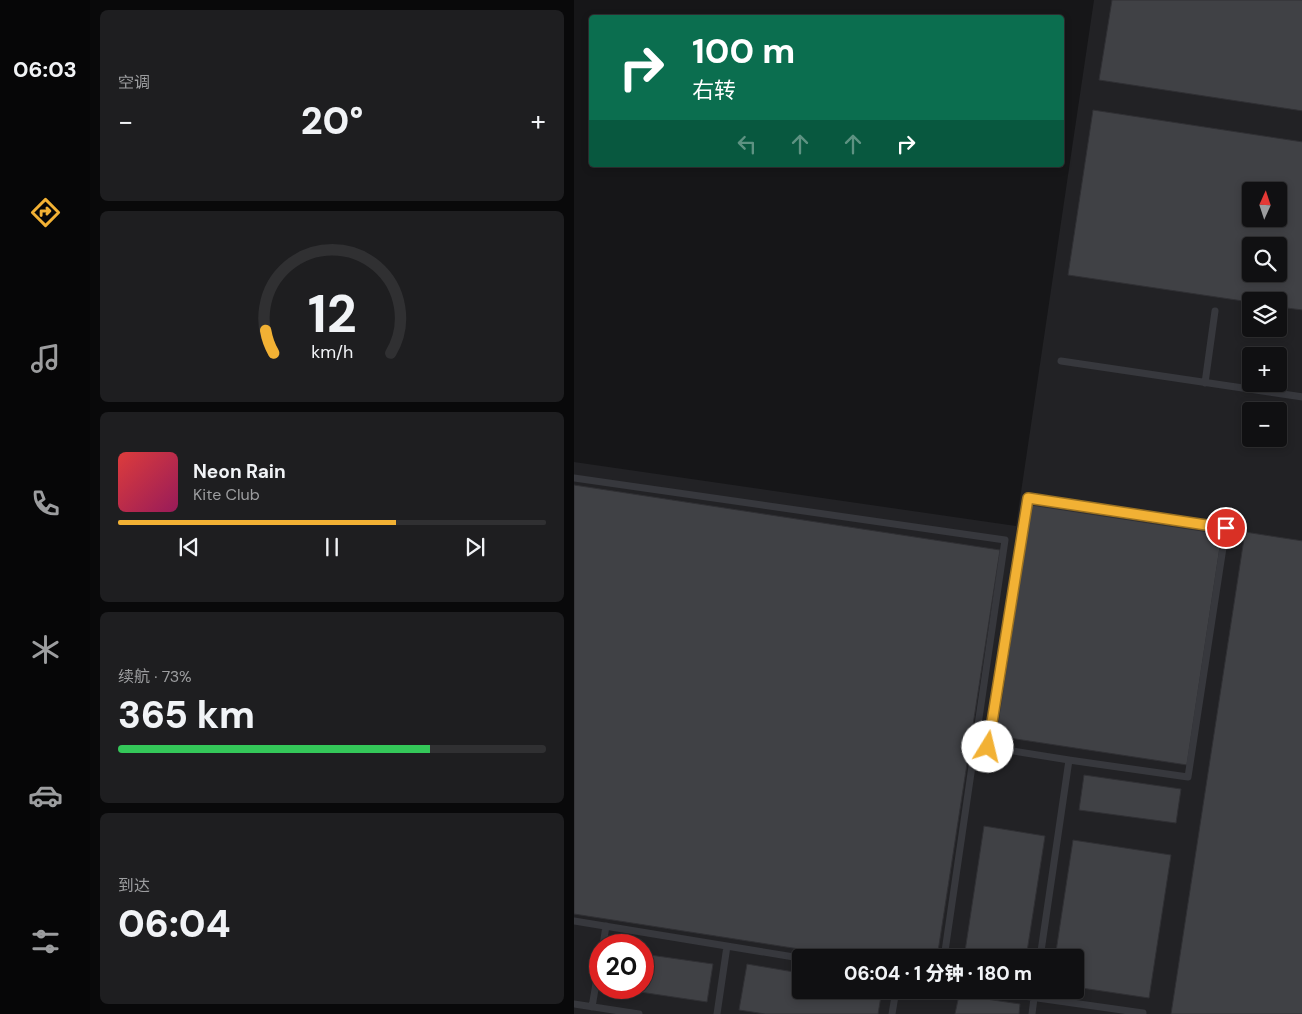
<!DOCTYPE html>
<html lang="zh">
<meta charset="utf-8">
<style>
:root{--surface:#101012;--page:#1e1e20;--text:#f1f3f6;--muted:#9c9d9f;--line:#303032;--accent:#f2b134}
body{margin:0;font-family:"DM Sans","Noto Sans SC",sans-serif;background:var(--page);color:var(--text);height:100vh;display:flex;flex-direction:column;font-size:19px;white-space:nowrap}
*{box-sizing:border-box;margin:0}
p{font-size:16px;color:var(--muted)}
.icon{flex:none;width:28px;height:28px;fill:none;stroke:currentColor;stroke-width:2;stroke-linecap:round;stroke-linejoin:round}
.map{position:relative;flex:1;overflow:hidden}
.side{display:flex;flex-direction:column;gap:10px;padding:10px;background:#09090a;width:484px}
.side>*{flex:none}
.hud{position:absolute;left:15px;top:15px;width:475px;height:152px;border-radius:5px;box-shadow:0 2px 8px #0003,0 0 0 1px var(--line);background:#0b6e4f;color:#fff;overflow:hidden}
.needle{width:32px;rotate:3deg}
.fabs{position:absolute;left:668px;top:182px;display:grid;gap:10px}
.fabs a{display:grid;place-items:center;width:45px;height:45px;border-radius:5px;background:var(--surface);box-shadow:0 2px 8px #0003,0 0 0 1px var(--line);font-size:25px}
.speed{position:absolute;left:15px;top:934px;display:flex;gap:10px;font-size:25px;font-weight:700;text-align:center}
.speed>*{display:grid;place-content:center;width:65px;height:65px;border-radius:50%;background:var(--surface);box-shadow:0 2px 8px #0003,0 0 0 1px var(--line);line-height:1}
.speed .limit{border:8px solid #d22;background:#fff;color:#111}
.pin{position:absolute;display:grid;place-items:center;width:42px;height:42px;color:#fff;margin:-21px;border:2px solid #fff;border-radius:50%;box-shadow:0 1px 5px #0007}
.me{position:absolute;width:55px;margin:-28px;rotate:9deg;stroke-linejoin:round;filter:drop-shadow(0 0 4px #0008)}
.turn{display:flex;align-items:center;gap:18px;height:105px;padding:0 20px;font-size:22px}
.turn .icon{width:65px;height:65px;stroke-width:2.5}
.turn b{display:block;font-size:35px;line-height:42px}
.lanes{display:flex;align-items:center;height:48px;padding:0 20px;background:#0003;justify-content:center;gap:25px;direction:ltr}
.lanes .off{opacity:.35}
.big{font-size:38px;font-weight:800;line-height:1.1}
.side .widget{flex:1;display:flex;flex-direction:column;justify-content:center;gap:8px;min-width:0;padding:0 18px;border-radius:8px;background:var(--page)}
.side .dial{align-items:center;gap:0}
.dial svg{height:130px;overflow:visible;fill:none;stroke:var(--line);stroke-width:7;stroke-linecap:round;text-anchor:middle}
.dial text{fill:var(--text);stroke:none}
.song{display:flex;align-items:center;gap:15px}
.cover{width:60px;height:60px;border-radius:8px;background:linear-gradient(135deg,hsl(0 70% 55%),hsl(330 70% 35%))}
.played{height:5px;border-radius:2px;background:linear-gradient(90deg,var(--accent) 65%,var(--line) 65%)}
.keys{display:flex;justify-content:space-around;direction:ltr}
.heat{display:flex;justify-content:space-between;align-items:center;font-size:28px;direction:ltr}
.charge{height:8px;border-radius:4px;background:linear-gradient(90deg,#34c759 73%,var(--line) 0)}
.trip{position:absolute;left:218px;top:949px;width:292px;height:50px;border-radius:5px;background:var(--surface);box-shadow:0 2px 8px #0003,0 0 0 1px var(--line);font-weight:800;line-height:50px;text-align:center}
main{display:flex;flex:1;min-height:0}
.tabs{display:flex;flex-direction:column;width:90px;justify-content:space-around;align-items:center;background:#060607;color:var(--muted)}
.tabs .icon{width:35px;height:35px}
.tabs .selected{color:var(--accent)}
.tabs b{font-size:22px;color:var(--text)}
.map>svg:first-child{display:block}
.built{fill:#222225;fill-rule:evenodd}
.building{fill:#404145;stroke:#303034;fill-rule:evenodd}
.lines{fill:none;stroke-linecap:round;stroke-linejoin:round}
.lane{stroke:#37383d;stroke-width:7}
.route-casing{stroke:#9d7322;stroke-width:12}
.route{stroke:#f2b134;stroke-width:9}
</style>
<main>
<nav class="tabs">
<b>06:03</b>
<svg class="icon selected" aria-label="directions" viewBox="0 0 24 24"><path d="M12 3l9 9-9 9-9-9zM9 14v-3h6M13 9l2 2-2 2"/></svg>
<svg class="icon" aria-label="music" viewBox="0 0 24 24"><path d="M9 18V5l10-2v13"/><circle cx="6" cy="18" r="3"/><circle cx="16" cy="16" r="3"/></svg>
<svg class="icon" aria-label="phone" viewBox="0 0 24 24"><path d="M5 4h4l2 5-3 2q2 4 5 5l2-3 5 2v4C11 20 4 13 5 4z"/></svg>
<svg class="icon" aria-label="climate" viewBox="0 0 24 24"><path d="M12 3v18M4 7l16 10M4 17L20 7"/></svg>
<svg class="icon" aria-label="car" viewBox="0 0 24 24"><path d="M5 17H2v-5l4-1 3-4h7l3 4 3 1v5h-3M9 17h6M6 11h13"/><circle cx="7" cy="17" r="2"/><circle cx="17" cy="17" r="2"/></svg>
<svg class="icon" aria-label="filters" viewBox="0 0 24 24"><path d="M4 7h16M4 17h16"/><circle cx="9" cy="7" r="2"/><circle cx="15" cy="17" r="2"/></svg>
</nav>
<section class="side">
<div class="widget"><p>空调</p>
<div class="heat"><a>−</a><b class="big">20°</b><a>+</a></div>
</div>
<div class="widget dial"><svg viewBox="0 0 100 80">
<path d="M14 69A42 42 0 1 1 86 69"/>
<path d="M14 69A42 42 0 0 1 9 55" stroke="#f2b134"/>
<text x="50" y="56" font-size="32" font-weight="700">12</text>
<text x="50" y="72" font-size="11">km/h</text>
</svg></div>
<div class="widget">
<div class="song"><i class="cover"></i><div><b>Neon Rain</b><p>Kite Club</p></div></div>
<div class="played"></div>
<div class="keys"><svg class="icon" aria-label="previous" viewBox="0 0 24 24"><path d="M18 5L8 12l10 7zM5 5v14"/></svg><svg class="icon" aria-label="pause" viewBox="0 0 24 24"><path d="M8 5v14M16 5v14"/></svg><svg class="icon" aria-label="next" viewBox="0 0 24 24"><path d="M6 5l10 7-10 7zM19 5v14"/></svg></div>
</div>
<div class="widget"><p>续航 · 73%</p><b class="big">365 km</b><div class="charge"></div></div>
<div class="widget"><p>到达</p><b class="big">06:04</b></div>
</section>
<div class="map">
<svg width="729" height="1014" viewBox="0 0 729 1014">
<rect width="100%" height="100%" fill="#161618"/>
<!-- built -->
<path class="built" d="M520 0H728V1014H0V462L442 526ZM676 191H704V219H676ZM676 246H704V274H676ZM676 301H704V329H676ZM676 356H704V384H676ZM676 411H704V439H676ZM26 945H69V988H26ZM226 958H501V990H226Z"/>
<!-- building -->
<path class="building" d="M538 0H729V111L525 80Z
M519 110 729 142V310L704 307V301H676V302L494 275ZM676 191H704V219H676ZM676 246H704V274H676Z
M0 485 426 550 363 958H283L0 914Z
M457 505 648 534 613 765 422 736Z
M671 532 729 541V1014H597Z
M510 775 607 789 602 823 505 810Z
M410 826 471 836 452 958H390Z
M499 840 597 855 575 998 501 987V958H481Z
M69 954 139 964 133 1002 39 988H69Z
M173 964 226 973V990H308L304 1014H191L165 1010Z
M385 995 446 1004 445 1014H381Z"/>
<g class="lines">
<!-- lane -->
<path class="lane" d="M487 361 729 397
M631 383 641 311
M0 478 431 540 370 958
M454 498 652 528 614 777 495 760 414 747Z
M0 921 226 958
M29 945 32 926
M466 958 495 760
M407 990 569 1013
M0 1004 65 1014
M18 1007 26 960
M143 1014 153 946
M318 1014 322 990
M458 1014 461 990"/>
</g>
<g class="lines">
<!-- route casing -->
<g class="route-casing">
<path id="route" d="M414 747 454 498 652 528"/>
</g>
<!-- route -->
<use href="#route" class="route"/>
</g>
</svg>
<div class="fabs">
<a><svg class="needle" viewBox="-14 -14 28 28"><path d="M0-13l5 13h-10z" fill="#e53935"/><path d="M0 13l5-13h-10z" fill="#9c9d9f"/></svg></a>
<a><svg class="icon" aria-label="search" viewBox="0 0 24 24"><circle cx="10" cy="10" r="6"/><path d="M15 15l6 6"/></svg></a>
<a><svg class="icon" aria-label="layers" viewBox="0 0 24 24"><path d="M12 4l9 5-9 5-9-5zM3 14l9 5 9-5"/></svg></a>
<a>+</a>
<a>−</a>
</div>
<div class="speed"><div class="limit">20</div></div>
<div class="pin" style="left:652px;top:528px;background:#d93025"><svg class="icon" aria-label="arrive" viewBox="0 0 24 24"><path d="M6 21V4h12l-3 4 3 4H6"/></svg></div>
<svg class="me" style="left:414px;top:747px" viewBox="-20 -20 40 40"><circle r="19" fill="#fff"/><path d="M0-13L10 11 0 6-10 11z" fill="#f2b134"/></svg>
<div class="trip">06:04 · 1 分钟 · 180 m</div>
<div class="hud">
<div class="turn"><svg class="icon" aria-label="right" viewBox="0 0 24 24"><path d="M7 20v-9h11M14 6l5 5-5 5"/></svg><div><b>100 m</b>右转</div></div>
<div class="lanes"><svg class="icon off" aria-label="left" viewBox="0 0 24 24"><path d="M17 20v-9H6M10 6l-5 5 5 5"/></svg><svg class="icon off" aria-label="ahead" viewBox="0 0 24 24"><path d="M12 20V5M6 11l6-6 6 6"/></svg><svg class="icon off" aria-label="ahead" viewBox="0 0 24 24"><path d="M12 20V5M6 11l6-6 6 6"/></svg><svg class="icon" aria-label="right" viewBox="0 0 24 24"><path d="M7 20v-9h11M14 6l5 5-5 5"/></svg></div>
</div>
</div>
</main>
